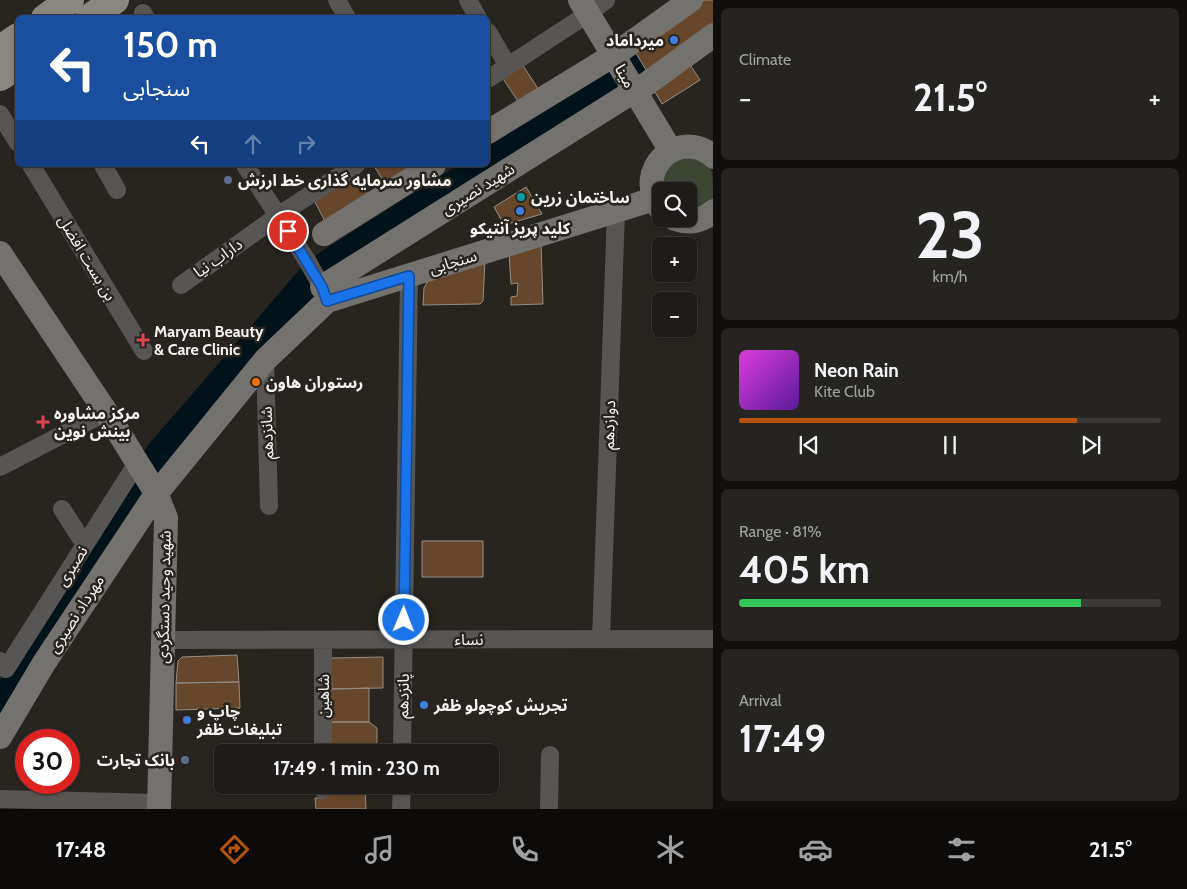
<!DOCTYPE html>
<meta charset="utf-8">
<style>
:root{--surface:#1e1b18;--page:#262421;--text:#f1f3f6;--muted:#a1a1a2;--line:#3c3937;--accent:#b45309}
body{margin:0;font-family:Cabin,"Noto Sans Arabic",sans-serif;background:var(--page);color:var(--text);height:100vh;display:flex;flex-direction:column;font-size:19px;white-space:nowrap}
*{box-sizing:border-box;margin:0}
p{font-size:16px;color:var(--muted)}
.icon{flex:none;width:28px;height:28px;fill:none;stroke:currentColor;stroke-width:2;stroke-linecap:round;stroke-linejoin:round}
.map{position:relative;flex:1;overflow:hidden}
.details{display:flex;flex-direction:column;gap:8px;padding:8px;background:#100f0d;width:474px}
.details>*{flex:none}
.hud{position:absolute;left:15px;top:15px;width:475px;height:152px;border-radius:8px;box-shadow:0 1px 4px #0004,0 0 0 1px var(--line);background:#1a4fa0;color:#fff;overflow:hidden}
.tools{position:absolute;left:652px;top:182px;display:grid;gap:10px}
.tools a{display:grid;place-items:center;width:45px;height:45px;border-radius:8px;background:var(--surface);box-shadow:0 1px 4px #0004,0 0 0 1px var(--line);font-size:25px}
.speed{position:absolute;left:15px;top:729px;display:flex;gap:10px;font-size:25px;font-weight:700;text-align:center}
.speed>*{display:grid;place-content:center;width:65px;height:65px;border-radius:50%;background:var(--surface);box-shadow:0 1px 4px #0004,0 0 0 1px var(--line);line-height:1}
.speed .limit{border:8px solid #d22;background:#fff;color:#111}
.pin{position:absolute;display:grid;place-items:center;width:42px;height:42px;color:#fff;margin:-21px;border:2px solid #fff;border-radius:50%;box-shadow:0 1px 5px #0007}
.me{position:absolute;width:55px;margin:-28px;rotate:1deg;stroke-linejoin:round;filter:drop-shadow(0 0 4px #0008)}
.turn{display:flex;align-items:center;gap:18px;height:105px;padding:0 25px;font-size:22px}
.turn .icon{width:65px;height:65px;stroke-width:2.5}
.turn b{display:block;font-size:35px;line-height:42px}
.lanes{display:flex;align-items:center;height:48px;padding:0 25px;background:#0003;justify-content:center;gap:25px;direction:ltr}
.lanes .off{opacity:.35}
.big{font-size:38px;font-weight:700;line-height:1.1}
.details .widget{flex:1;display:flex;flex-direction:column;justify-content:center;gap:8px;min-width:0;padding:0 18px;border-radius:8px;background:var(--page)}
.details .dial{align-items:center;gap:0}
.dial b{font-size:65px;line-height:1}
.song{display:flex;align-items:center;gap:15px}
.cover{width:60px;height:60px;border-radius:8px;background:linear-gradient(135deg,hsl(300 70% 55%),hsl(270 70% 35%))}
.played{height:5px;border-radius:2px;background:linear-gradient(90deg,var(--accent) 80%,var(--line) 80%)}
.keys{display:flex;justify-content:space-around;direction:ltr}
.heat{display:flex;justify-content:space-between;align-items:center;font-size:28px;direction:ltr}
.charge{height:8px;border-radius:4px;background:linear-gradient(90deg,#34c759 81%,var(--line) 0)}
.trip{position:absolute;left:214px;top:744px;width:285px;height:50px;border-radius:8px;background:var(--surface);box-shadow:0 1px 4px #0004,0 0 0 1px var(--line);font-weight:700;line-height:50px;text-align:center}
.tabs{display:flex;height:80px;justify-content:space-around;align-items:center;background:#0c0b0a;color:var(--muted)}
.tabs .icon{width:35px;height:35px}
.tabs .active{color:var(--accent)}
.tabs b{font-size:22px;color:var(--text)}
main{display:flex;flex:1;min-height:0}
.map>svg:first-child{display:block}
.green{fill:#3c4630}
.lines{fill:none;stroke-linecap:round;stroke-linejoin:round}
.river{stroke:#00121a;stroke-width:28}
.building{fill:#66472b;stroke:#938e89}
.street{stroke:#585654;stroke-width:18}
.secondary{stroke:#74726e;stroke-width:24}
.primary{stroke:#8a8782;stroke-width:28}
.route-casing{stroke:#114b97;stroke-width:12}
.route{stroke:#1a73e8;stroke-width:9}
.shop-dot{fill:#3f7fe0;stroke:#282420;stroke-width:2}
.service-dot{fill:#5c6f8a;stroke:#282420;stroke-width:2}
.culture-dot{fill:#0f9aa8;stroke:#282420;stroke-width:2}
.health-dot{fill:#e0444e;stroke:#282420;stroke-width:2}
.food-dot{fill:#e8710a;stroke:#282420;stroke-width:2}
.labels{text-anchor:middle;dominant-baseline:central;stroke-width:5;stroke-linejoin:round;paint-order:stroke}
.poi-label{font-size:16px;font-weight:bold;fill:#f6f4f1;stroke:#282420;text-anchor:start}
.street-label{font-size:16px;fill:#f6f4f1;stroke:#282420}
</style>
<main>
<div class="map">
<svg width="714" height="809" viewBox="0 0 714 809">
<rect width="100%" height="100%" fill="#282420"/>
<!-- green -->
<path class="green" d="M680 155C714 165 713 161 713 199L689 214V191H661L660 176Z"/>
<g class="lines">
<!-- river -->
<path class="river" d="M488 163 641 66 672 42
M0 707 159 454 310 279 329 263 484 165"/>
</g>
<!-- building -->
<path class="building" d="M704 0H714V29L649 75 634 50Z
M687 60 700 80 662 104 655 92Z
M522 64 539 90 519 103 502 77Z
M376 165H430L389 190 374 166Z
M355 173 371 200 328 227 314 200Z
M526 187 542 214 504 225 494 207Z
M541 242 543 304 511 305V297L517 296 518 283 511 284 509 254Z
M485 261 483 301 480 304 423 305 424 288 429 279Z
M422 541H483V577H422Z
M237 655 239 682 176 683 178 661 182 657Z
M383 657V688L332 689 331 658Z
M239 682 240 708 176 710V683Z
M369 688V722H328V689Z
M328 722H369L377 728V742L374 745 329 744Z
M329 744H367V752H329Z
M332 785H375L373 789H332Z
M365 788 366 809H316L315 798H326V789Z"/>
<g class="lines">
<!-- street -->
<path class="street" d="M337 0 347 18
M468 0 478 18
M143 13 146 18
M488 32 508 66
M488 79 589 13 606 0
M0 114 18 143
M31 165 144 351
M103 165 117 190
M245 165 308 262 322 287 326 296
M181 285 279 215 356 165
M265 360 269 506
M0 467 106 412
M62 509 85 545
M601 639 616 211
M164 640 714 639
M0 661 6 669 137 463
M323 752V640
M402 752 409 276
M323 790V785
M0 799 159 803
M401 809 402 785
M549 809 550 755"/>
<!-- secondary -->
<path class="secondary" d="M580 0 671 151
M645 85 714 35
M488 132 614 55 691 0
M661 210C631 170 679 126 714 157
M675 219C689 224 702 221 714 211
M324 234 434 165
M0 253 106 412 156 493 166 518 159 809
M322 287 634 91
M0 737 44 663 156 494 265 360 327 301 654 199"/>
<!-- primary -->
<path class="primary" d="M45 18 70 0
M89 18 115 0
M0 49 18 37
M0 77 18 65"/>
</g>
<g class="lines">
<!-- route casing -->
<g class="route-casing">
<path id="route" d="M288 231 322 287 327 301 409 276 404 620"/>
</g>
<!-- route -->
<use href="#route" class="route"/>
</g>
<!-- markers -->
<g class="shop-dot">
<circle cx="674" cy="40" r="5"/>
<circle cx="520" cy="211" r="5"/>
<circle cx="424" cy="705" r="5"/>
<circle cx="187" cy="720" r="5"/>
</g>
<g class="service-dot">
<circle cx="228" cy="180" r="5"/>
<circle cx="185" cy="760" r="5"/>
</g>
<circle class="culture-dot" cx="521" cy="197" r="5"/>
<g class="health-dot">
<path d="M140.5 332.5h5v5h5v5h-5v5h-5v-5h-5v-5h5z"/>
<path d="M40.5 414.5h5v5h5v5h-5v5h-5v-5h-5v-5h5z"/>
</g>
<circle class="food-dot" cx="256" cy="382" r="5"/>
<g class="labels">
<!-- poi labels -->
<g class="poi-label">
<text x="664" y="40" text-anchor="end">میرداماد</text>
<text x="238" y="180">مشاور سرمایه‌ گذاری خط ارزش</text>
<text x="531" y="197">ساختمان زرین</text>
<text x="520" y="228" text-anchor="middle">کلید پریز آنتیکو</text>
<text x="154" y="331">Maryam Beauty<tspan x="154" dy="18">&amp; Care Clinic</tspan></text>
<text x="266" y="382">رستوران هاون</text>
<text x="54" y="413">مرکز مشاوره<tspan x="54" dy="18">بینش نوین</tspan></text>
<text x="434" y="705">تجریش کوچولو ظفر</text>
<text x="197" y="711">چاپ و<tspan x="197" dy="18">تبلیغات ظفر</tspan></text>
<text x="175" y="760" text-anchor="end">بانک تجارت</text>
</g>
<!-- street labels -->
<g class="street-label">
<text transform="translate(625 76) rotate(61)">مینا</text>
<text transform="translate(478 189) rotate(-32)">شهید نصیری</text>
<text transform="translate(87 258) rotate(59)">بن بست افضل</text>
<text transform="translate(218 258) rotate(-35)">داراب نیا</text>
<text transform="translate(453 262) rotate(-17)">سنجابی</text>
<text transform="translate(609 425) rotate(-88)">دوازدهم</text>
<text transform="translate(267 433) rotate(-92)">شانزدهم</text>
<text transform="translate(72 566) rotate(-58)">نصیری</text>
<text transform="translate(164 597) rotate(-89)">شهید وحید دستگردی</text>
<text transform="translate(76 614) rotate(-57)">مهرداد نصیری</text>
<text x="469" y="639">نساء</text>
<text transform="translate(323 696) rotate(-90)">شاهین</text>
<text transform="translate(403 696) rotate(-89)">پانزدهم</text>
</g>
</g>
</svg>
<div class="tools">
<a><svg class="icon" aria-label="search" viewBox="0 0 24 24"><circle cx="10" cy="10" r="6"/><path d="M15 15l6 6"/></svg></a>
<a>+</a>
<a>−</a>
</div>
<div class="speed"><div class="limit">30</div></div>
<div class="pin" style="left:288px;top:231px;background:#d93025"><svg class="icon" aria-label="arrive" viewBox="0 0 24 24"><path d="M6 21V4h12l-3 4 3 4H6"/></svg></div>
<svg class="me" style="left:404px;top:620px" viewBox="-20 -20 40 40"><circle r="17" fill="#1a73e8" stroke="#fff" stroke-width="3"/><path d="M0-11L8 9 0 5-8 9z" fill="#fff"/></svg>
<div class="trip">17:49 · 1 min · 230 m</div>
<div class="hud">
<div class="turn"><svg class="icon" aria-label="left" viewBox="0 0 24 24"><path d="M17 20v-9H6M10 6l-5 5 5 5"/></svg><div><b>150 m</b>سنجابی</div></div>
<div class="lanes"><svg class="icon" aria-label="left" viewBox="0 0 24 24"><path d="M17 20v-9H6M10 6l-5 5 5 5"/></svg><svg class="icon off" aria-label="ahead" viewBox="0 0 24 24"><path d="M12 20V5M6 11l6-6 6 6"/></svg><svg class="icon off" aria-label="right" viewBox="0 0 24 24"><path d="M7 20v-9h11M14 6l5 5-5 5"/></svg></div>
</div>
</div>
<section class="details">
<div class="widget"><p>Climate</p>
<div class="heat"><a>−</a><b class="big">21.5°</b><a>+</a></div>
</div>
<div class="widget dial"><b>23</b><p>km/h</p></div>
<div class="widget">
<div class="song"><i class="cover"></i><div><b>Neon Rain</b><p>Kite Club</p></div></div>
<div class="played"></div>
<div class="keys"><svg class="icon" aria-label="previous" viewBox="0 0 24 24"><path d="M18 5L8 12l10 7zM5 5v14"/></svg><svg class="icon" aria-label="pause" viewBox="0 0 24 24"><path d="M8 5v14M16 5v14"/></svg><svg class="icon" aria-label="next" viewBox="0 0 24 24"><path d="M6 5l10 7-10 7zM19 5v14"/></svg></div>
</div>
<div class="widget"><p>Range · 81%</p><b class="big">405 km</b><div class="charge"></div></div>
<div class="widget"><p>Arrival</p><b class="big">17:49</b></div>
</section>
</main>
<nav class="tabs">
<b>17:48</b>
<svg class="icon active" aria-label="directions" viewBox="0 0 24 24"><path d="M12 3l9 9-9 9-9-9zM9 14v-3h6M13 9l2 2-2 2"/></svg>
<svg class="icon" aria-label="music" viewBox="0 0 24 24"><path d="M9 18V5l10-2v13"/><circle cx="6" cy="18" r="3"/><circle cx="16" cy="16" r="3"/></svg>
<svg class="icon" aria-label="phone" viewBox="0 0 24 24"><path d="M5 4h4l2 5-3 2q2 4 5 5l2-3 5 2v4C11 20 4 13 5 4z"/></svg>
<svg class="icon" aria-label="climate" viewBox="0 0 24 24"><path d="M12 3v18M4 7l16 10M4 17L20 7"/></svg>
<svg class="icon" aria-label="car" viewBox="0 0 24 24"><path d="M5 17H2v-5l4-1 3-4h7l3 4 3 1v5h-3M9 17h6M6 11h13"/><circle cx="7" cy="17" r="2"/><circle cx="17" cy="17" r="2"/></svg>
<svg class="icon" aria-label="filters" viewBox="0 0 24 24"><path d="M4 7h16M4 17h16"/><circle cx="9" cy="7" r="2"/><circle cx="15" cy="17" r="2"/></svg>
<b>21.5°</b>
</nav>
